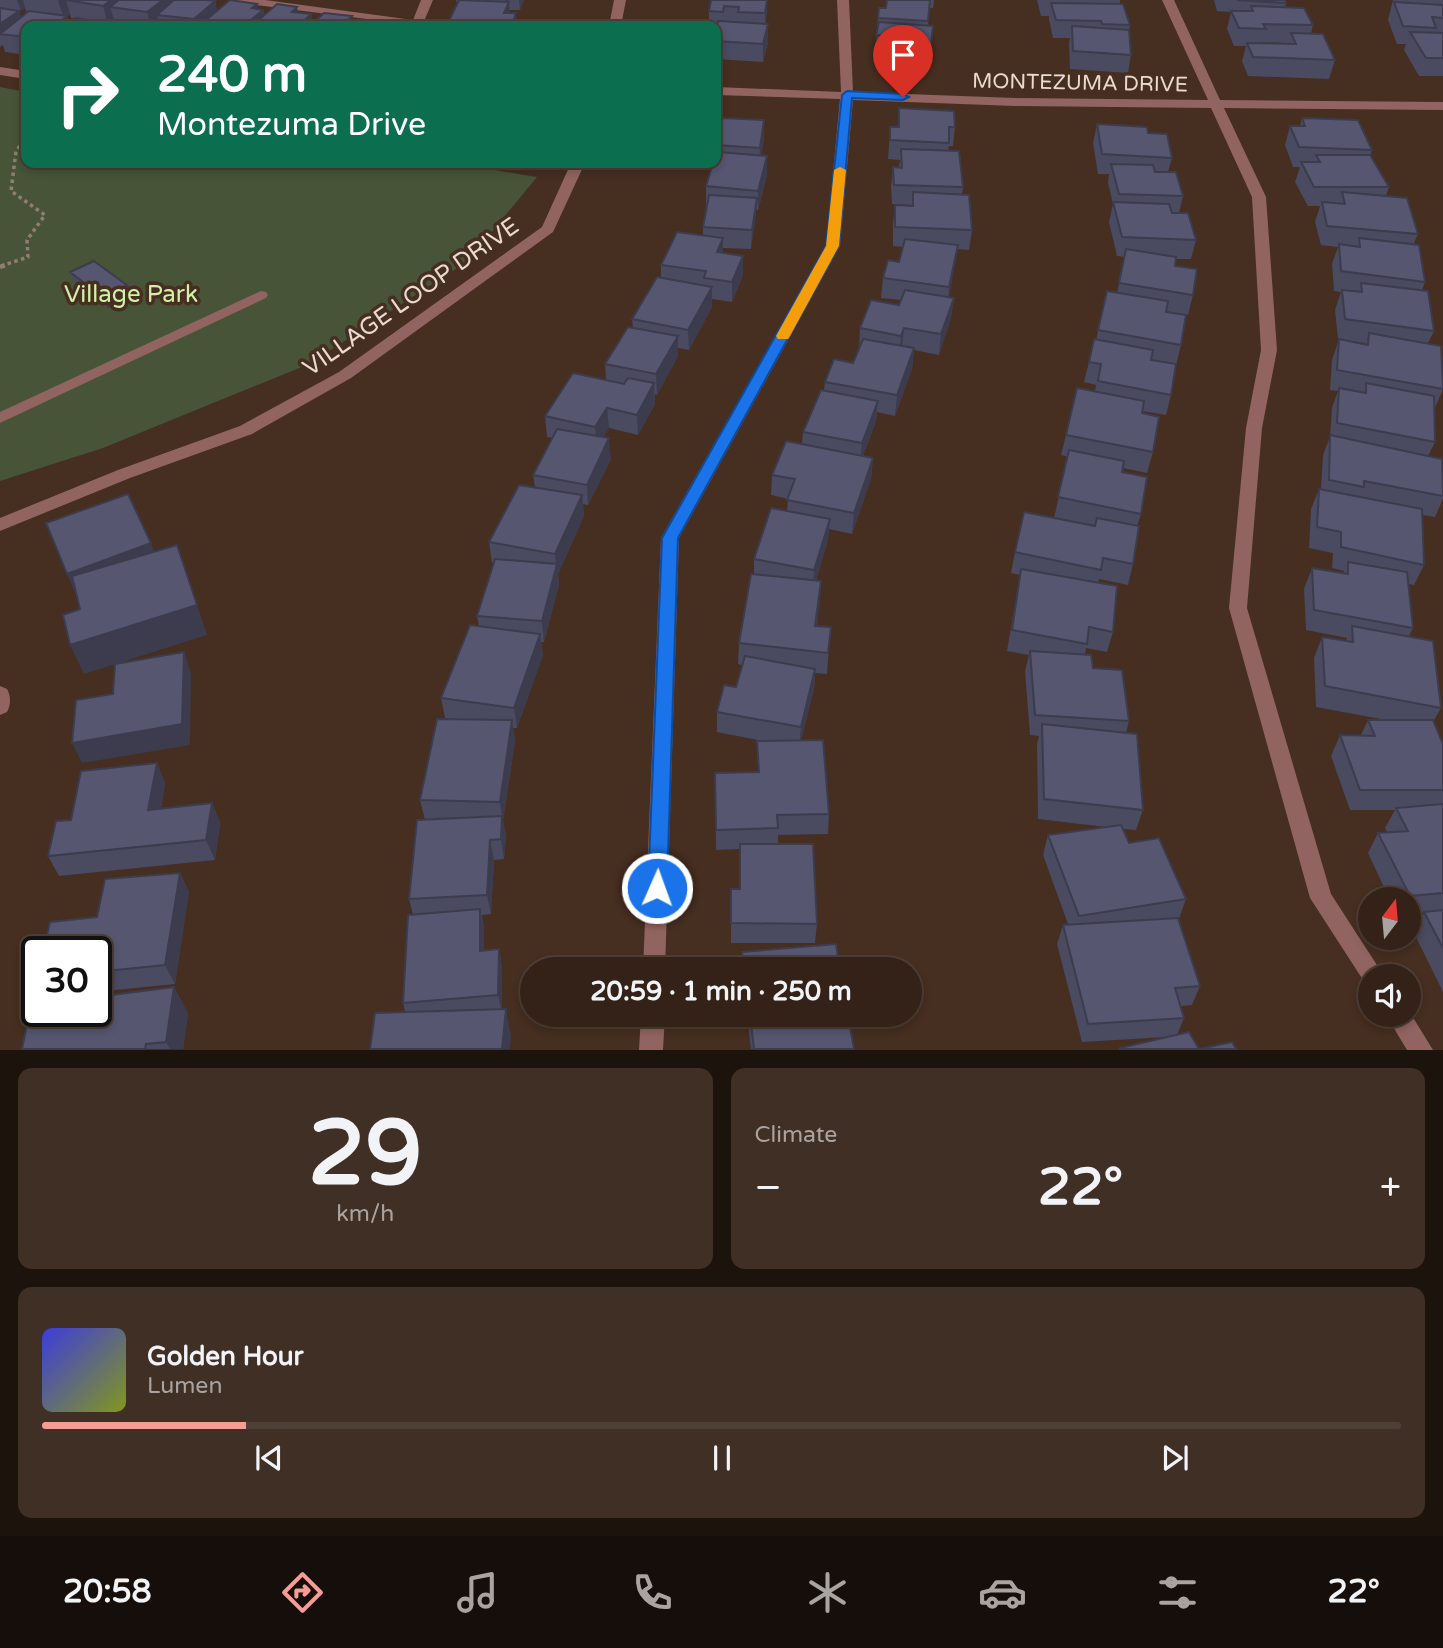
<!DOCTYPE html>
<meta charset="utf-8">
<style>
:root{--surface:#342218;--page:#3f2f25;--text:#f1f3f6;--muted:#a9a4a2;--line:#4e3f37;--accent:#f59c94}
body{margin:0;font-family:"Varela Round",sans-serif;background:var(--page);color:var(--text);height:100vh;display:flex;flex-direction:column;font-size:26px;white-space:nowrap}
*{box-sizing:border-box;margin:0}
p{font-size:23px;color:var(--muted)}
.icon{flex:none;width:38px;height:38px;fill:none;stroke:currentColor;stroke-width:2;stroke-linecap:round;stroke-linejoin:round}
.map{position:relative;height:1050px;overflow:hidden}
.drawer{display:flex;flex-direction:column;gap:18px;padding:18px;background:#1d130d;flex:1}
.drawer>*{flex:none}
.top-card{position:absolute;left:21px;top:21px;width:700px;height:147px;border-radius:14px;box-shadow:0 4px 10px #0003,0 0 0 2px var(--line);background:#0b6e4f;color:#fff;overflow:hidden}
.needle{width:46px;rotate:16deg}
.fabs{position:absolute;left:1358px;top:887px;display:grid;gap:14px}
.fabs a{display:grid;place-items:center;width:63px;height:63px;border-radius:50%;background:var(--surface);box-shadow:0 4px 10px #0003,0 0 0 2px var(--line);font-size:35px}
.speed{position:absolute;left:21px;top:936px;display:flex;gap:14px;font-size:35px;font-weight:700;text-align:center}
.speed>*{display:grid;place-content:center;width:91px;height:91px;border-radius:50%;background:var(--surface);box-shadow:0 4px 10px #0003,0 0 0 2px var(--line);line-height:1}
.speed .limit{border:4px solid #111;border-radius:10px;background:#fff;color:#111}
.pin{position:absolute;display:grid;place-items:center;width:60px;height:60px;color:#fff;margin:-72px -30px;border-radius:50% 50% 50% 0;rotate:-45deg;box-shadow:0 0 7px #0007}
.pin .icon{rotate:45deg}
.me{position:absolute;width:77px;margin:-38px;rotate:2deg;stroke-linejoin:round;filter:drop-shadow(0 0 5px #0008)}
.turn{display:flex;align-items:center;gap:24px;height:147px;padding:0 21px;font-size:32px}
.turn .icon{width:91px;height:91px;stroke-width:2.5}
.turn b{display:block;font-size:49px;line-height:60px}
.big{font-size:52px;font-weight:700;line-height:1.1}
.drawer .tile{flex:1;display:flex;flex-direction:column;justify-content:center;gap:10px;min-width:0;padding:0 24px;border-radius:14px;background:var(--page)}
.drawer .dial{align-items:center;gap:0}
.dial b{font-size:91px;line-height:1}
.song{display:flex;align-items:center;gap:21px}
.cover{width:84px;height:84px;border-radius:10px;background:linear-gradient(135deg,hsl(240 70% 55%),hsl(70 70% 35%))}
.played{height:7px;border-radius:4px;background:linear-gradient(90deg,var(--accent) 15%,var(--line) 15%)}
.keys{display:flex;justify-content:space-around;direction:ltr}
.heat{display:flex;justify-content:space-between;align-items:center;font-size:38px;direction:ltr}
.drawer .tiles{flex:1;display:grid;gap:18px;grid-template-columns:1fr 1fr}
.tile:last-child{grid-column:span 2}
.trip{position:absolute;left:520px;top:957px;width:402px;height:70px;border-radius:35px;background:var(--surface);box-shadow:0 4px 10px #0003,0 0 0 2px var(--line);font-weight:700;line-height:70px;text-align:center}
.dock{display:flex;height:112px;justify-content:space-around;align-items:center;background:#150e0a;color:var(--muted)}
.dock .icon{width:49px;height:49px}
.dock .active{color:var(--accent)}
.dock b{font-size:32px;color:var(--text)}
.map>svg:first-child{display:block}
.green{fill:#475438}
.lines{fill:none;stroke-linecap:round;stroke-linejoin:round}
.path-far1{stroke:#917d72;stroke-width:3.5;stroke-dasharray:3.5 3.5;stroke-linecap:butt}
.path{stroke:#917d72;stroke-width:4.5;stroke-dasharray:5 5;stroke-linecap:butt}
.minor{fill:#916461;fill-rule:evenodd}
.wall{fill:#4a4a60;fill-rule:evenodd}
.shaded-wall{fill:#3c3c4e}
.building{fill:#565670;stroke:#3c3c4e;stroke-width:2}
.route{fill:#1a73e8;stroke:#114b97;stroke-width:2}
.slow{fill:#f59e0b}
.labels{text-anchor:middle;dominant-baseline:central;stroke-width:7;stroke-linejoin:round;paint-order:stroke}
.far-street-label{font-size:21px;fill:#eadad2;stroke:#462e20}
.park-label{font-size:24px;fill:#d0f1a7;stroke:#462e20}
.street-label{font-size:24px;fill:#eadad2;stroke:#462e20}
</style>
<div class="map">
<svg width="1443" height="1050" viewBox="0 0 1443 1050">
<rect width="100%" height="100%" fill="#462e20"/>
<!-- green -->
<path class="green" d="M0 87 26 92V163H451L537 177 468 261 309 364 103 448 0 481Z"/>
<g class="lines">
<!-- path-far1 -->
<path class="path-far1" d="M1 266 28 257 27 240 45 215 11 191 16 151 26 138"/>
<!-- path -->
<path class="path" d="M0 267 6 265"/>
<!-- minor -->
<path class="minor" d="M235 0H265L413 20 421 0H433L422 26 241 3Z
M614 0H626L621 26H609Z
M837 0H849L853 92 1015 98 1208 100 1162 0H1174L1220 100 1443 102V110L1224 108 1266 197 1277 350 1262 428 1247 608 1331 894 1384 976H1370V985L1365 983 1310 898 1229 608 1246 428 1261 350 1252 197 1211 108 1015 106 853 100 840 246 679 538 665 970H643L661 538 826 246 840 99 716 95V87L841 92Z
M0 67 26 71V79L0 75Z
M571 163H585L553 232 351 378 252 434 130 478 0 531V518L118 470 240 426 339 372 542 227Z
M261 291 266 292 268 295 266 298 0 423V412Z
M0 686 7 689C11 696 11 705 7 712L0 715Z
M1409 1011 1433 1050H1407L1386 1015H1409Z
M641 1015H665L663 1050H639Z"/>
</g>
<!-- wall -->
<path class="wall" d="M0 0H172V2L215 1 217 11 258 9 263 10 265 15 298 12 311 14 313 23 353 22 359 26H160L159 24 157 26H119L121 25 116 24 114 19 108 23 114 24V26H26V55L5 52 3 45 0 47ZM25 8 27 13 21 17 19 11ZM70 14 71 18 76 19 70 23 67 16Z
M456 0H524L520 10H509L510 13 517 26H449V21L457 4Z
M711 0H767L766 24H768V42L763 62 716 59V26H709V11Z
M887 0H934L933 8H929L928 26H933L928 70 886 67 887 54 875 53 878 18 886 8Z
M1037 0H1120V4L1130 25 1129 30 1131 55 1128 73 1070 69 1069 44 1070 38H1053L1049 20V16H1041Z
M1214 0H1285L1286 3 1285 7 1313 25 1311 34 1335 60 1329 79 1248 76 1242 61 1246 46H1234L1227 29 1231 12 1217 11ZM1262 42 1288 43V44L1262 43Z
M1393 0H1443V76H1419L1404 50 1406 44H1397L1388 20Z
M899 108 955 127 953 146H949L948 151 963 187 962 194 972 230 969 250 957 249 949 297 954 298 951 318 939 355 914 350 912 369 895 416 877 412 876 421 863 456 873 458 871 479 852 534 829 529 828 539 816 581H821L817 626 829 648 827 674 815 673 814 689 801 740 829 814 828 834 778 835V844L817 924 815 943H731V889H740V849L716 850 715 773 758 772 757 741H763L717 732V712L736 687 742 665 738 664 739 643 754 575V559L787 511 788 499 771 495 772 475 802 444 803 432 824 390 825 382 853 363 859 348 860 328 899 305 901 300 881 298 883 278 899 262 903 247 893 246V224L895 205H912L892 204 891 187 893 167H899L900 160 888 159 889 145 890 127H898Z
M1302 118 1372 150 1370 155 1389 187 1386 196 1418 234 1413 245 1425 282 1422 290 1434 331 1428 343 1443 389 1434 410 1435 442 1428 456 1443 472V499L1435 517 1422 515 1424 565 1414 585 1409 584 1413 628 1409 636 1441 708 1433 722 1443 744V992L1413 931 1424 913 1409 915V900H1390L1368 853 1378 833 1387 832 1385 828 1395 810H1350L1331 756 1340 735H1361L1368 720H1386L1316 707 1314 658 1322 637 1346 641 1347 638 1306 630 1304 589 1312 568 1343 573 1344 571 1332 568 1333 553 1309 548 1311 509 1319 489H1321L1323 455 1330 437 1332 408 1338 391 1330 390 1332 360 1339 339 1365 344V343L1338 339 1335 310 1341 292 1334 291 1332 264 1338 247 1321 245 1315 222 1320 206H1308L1295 182 1300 167H1293L1285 145 1290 126H1300Z
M1097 124 1148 133 1172 158 1168 172 1183 196 1179 213 1196 240 1191 259H1176L1175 266 1193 295 1188 315H1186L1181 345 1176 365 1171 395 1166 415 1142 411V413L1153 452 1147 473 1123 468 1122 472 1141 514 1137 526 1133 564 1128 585 1099 579 1098 583 1113 632 1107 652 1086 648 1085 654 1129 721 1126 733 1143 810 1136 830 1123 829 1129 843 1186 899 1179 919 1200 986 1192 1005 1181 1006 1184 1018 1177 1035 1199 1049H1236H1119L1120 1048 1166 1037 1082 1042 1057 944 1063 925 1068 924 1043 855 1048 835 1106 827 1038 819 1037 744 1039 736 1030 735 1025 671 1029 655 1007 651 1020 575 1011 573 1015 552 1054 518 1068 457 1061 455 1066 435 1095 392 1096 385 1084 382 1089 362 1096 340 1107 291 1117 293 1125 257 1117 256 1109 222 1113 204 1108 183 1109 174H1098L1093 143Z
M764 139 761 155 767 156V175L758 210H756L751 249 723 248V253L743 275 732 302 712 299V307L689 350 678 348V356L657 395 655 394V404L638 435 609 428 603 437 611 459 588 505 583 504 584 516 558 574 559 585 544 642H541L543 655 517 728H513L515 741 503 821 506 836 504 859 494 860 491 914 482 915 484 928V950L499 949 502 968V1009L511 1036 405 1012 403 1003 413 915 409 899 425 820 420 800 452 719 445 718 441 698 479 626 477 616 494 563H492L489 542 535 487 533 475 553 438 547 437 545 416 606 380 605 364 633 327 632 319 661 278V265L703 235V227L707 206H706V186L716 163V142Z
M70 272 132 296 108 308 74 282Z
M157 763 165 783 161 809 212 803 220 823 215 860 59 876 48 856 71 820Z
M180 873 189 892 175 984 96 992 97 917Z
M174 987 188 1014 183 1049H22Z
M747 1015H848L854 1049H751Z"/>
<!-- shaded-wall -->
<path class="shaded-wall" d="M17 0H23L25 8 21 11Z
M59 0H89H66L70 14 64 18 58 1Z
M111 0H132L110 7 114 19 108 24 103 6Z
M163 0H172L175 12 157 15 159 24 157 26H151L147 12Z
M505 0H509L510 20 504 13 506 8Z
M519 0H524L520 10Z
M767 0V8L765 31V13Z
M215 1 219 19 206 20 208 26H196L194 19Z
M257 4 259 14 263 10 267 26H246L252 8Z
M297 7 301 24 311 14 314 26H295L292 12Z
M19 11 25 29 0 34V24Z
M516 13 517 26H512V24Z
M67 16 71 26H54Z
M768 24V42L763 62V44Z
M764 120V139L759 167 760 148Z
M767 156V175L758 210V191Z
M757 198 756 217 751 249 752 230Z
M723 238V258L717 252Z
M958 245 955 265 947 307 949 287Z
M743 256V275L732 302V282Z
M128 286 132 296 108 308 104 298Z
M712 287V307L689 350 688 330Z
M954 298 951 318 939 355 941 334Z
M904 328 902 348 899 356 901 336Z
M678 336V356L657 395 656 374Z
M914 348 912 369 895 416 897 395Z
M654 383 655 404 638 435 637 415Z
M878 401 876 421 860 464 862 443Z
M607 408 609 428 597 448 595 427Z
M609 438 611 459 588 505 587 485Z
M873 458 871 479 852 534 854 513Z
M582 495 584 516 558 574 559 585 544 642 542 621 556 566 555 554Z
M830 519 828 539 813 590 814 570Z
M151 543 159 564 76 595 67 574Z
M177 545 207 635 84 674 70 645Z
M821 581 820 602 814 646 815 626Z
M540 634 543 655 517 728 514 708Z
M184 652 191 673 190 745 82 763 72 743Z
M815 669 814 689 799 748 801 727Z
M512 720 515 741 503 821 506 836 504 859 501 839 502 817 500 802Z
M157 763 165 783 157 830 148 810Z
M212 803 220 823 215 860 206 840Z
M490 840 494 860 491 914 487 895Z
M180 873 189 892 175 984 165 965Z
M480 909 484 928V970L480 951Z
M499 949 502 968V1014L498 995Z
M174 987 188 1014 183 1049H170L166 1042Z
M506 1009 511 1036 510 1049H502Z"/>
<!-- building -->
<path class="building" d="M66 0H111L103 6Z
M119 0H163L147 12 110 7Z
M174 0H207L215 1 194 19 157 15Z
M230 0 257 4 252 8 263 10 245 25 206 20Z
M459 0 509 2 504 13H516L512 24 449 21Z
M711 0H767L765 13 738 12 739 7 724 6 723 12 709 11Z
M887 0H930L928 21 878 18 879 8H886Z
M1237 0H1285L1286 3Z
M1394 2 1443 5V18L1432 17 1436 28 1403 26Z
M1051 3 1123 4 1130 25 1102 24 1101 21 1056 20Z
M277 4 297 7 292 12 311 14 299 26H252Z
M1251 6 1304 8 1313 25 1263 24 1266 29 1239 28 1231 11H1253Z
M0 8 19 11 0 24Z
M29 11 67 16 54 26H26V37L0 34Z
M324 13 352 16 347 21 359 22 355 26H310Z
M76 18 114 24 111 26H65Z
M718 21 768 24 763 44 716 41V30Z
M879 22 933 26 930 52 887 49 890 36 876 35Z
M122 24 138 26H119Z
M1072 26 1129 30 1131 55 1073 51Z
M1410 32 1443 33V58H1426Z
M1291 33 1323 34 1335 60 1253 57 1247 43 1296 44Z
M899 108 954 111 955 127H949V143L890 140V127H899Z
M721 118 764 120 760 148 716 145Z
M1302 118 1358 120 1372 150 1299 147 1290 126H1305Z
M1097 124 1147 127 1148 133 1167 134 1172 158 1102 154Z
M901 149 959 151 963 187 894 185 893 167 902 168Z
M717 152 767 156 758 191 706 186 713 163H716Z
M1316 155H1370L1389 187H1314L1301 162H1320Z
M1111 164 1153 165 1155 172H1176L1183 196 1119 194Z
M913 192 969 195 972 230 895 227V205L913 206Z
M1342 192 1407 198 1418 234 1327 226 1322 202 1345 204Z
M709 195 757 198 752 230 703 227Z
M1113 202 1169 204 1172 213H1188L1196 240 1122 237Z
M677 232 723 238 717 252 743 256 732 282 704 278 706 271 661 265Z
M1359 238 1419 245 1425 282 1341 271 1339 244 1360 247Z
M905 239 958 245 949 287 883 278 888 260 899 262Z
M1126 249 1176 257 1175 266 1197 269 1193 295 1119 283Z
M94 261 128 286 104 298 70 272Z
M657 277 712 287 688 330 632 319Z
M1361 283 1428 291 1434 331 1345 319 1342 290 1362 292Z
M905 290 954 298 941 334 904 328 901 336 860 328 871 300 899 305Z
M1107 291 1168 301 1166 312 1186 315 1181 345 1098 330Z
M628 327 678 336 656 374 605 364Z
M1369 333 1441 346 1443 389 1337 370 1339 339 1368 345Z
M863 339 914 348 897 395 825 382 834 359 853 363Z
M1094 339 1153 350 1151 360 1176 364 1171 395 1098 381 1101 364 1089 362Z
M573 373 624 384 628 378 654 383 637 415 607 408 595 427 545 416Z
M1366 383 1434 396 1435 442 1337 423 1339 388 1366 393Z
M1077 388 1144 401 1142 413 1159 417 1153 452 1066 435Z
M821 390 878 401 862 443 803 432Z
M557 429 609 438 587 485 533 475Z
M1330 435 1442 459 1443 496 1364 481V487L1329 480Z
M786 441 873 458 854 513 787 500 795 479 772 475Z
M1069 450 1124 461 1122 472 1147 477 1141 514 1058 497Z
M519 485 582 495 555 554 489 542Z
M1319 489 1422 509 1424 565 1341 547V532L1317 527Z
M128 494 151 543 67 574 46 523Z
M771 508 830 519 814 570 754 559Z
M1024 512 1095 526 1097 518 1139 526 1133 564 1103 558 1101 570 1015 552Z
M177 545 197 605 70 645 63 615 80 609 72 576Z
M495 559 557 564 542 621 477 616Z
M1348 562 1407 572 1413 628 1314 610 1312 568 1348 574Z
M1021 569 1117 586 1113 632 1089 627 1087 644 1012 630Z
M751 574 821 581 815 626 831 627 828 653 739 643Z
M470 625 540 634 514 708 441 698Z
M1352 626 1433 641 1441 708 1325 686 1322 637 1353 642Z
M1030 651 1091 655 1093 668 1122 670 1129 721 1035 715Z
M184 652 182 724 72 743 76 700 113 694 115 664Z
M745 656 815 669 801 727 717 712 724 685 736 687Z
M437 719 512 720 500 802 420 800Z
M1368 720H1433L1443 744V790H1360L1340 735 1375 736Z
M1042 724 1137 734 1143 810 1044 799Z
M823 740 829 814 777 815 778 828 716 830 715 773 759 772 757 741Z
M157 763 148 810 212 803 206 840 48 856 56 821 71 820 81 771Z
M1443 804V893L1410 896 1378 833 1408 831 1396 808Z
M502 816 501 839 490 840 487 895 409 899 417 820Z
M1121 825 1129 843 1159 838 1186 899 1079 916 1048 835Z
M740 844H813L817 924 731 923V889H740Z
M180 873 165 965 96 972V952H43L50 922 97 917 105 879Z
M480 909V951L499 949 498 995 403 1003 408 915Z
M1443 910V948L1424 912Z
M1178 918 1200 986 1175 988 1184 1018 1088 1024 1063 925Z
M836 944 840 970H744L742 952Z
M174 987 166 1042 146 1044 145 1049H22L31 1005 37 1004V1012H96V997Z
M506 1009 502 1049H370L375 1013Z
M750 1015H848L854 1049H754Z
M1189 1032 1199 1049 1232 1042 1236 1049H1120V1048Z"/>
<!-- route -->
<path class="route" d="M847 91 903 94 909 97 903 100 852 98 839 246 678 538 667 888 665 895 657 897 650 895 648 888 662 538 826 246 842 95Z"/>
<!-- slow -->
<path class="slow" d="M840 167 846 170 839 246 790 336 788 339H778L776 336 826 246 834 170Z"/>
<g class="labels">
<!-- far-street labels -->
<g class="far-street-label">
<text transform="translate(1080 83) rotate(1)">MONTEZUMA DRIVE</text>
</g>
<!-- park labels -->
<g class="park-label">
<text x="131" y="294">Village Park</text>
</g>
<!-- street labels -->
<g class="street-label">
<text transform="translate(411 297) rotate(-35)">VILLAGE LOOP DRIVE</text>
</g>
</g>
</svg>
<div class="fabs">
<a><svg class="needle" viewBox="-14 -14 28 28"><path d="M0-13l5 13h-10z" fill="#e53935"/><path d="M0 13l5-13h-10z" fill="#a9a4a2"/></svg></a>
<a><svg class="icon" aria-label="sound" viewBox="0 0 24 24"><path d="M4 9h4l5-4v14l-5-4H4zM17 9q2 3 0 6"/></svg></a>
</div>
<div class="speed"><div class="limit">30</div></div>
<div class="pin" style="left:903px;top:97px;background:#d93025"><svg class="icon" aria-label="arrive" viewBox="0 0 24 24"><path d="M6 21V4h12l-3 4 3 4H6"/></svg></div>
<svg class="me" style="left:657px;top:888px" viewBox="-20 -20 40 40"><circle r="17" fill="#1a73e8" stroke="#fff" stroke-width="3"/><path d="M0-11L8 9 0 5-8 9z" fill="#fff"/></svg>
<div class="trip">20:59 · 1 min · 250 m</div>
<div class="top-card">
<div class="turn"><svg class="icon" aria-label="right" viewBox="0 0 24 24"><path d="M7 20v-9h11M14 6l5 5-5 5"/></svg><div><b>240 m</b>Montezuma Drive</div></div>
</div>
</div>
<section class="drawer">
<div class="tiles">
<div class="tile dial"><b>29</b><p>km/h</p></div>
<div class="tile"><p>Climate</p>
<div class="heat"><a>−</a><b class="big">22°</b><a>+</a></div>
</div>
<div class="tile">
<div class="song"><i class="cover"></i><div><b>Golden Hour</b><p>Lumen</p></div></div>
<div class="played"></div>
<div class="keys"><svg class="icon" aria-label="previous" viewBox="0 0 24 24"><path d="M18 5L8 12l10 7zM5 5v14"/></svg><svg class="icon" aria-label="pause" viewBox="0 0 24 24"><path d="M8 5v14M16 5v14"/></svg><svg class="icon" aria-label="next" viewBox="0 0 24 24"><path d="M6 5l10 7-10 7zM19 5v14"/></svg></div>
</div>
</div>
</section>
<nav class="dock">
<b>20:58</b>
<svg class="icon active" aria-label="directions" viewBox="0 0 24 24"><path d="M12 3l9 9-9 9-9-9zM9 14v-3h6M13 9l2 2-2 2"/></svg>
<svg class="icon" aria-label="music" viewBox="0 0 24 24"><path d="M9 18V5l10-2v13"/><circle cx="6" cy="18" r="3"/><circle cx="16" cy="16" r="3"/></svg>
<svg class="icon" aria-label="phone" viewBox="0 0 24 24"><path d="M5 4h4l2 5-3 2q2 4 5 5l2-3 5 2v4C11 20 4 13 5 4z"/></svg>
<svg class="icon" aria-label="climate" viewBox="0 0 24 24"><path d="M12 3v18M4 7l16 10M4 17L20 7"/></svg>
<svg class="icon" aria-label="car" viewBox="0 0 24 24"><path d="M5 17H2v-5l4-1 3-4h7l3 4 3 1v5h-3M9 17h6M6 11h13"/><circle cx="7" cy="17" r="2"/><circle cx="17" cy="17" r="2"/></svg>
<svg class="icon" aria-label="filters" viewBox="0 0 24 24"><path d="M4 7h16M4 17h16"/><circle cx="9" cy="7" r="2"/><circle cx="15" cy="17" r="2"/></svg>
<b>22°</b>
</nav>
